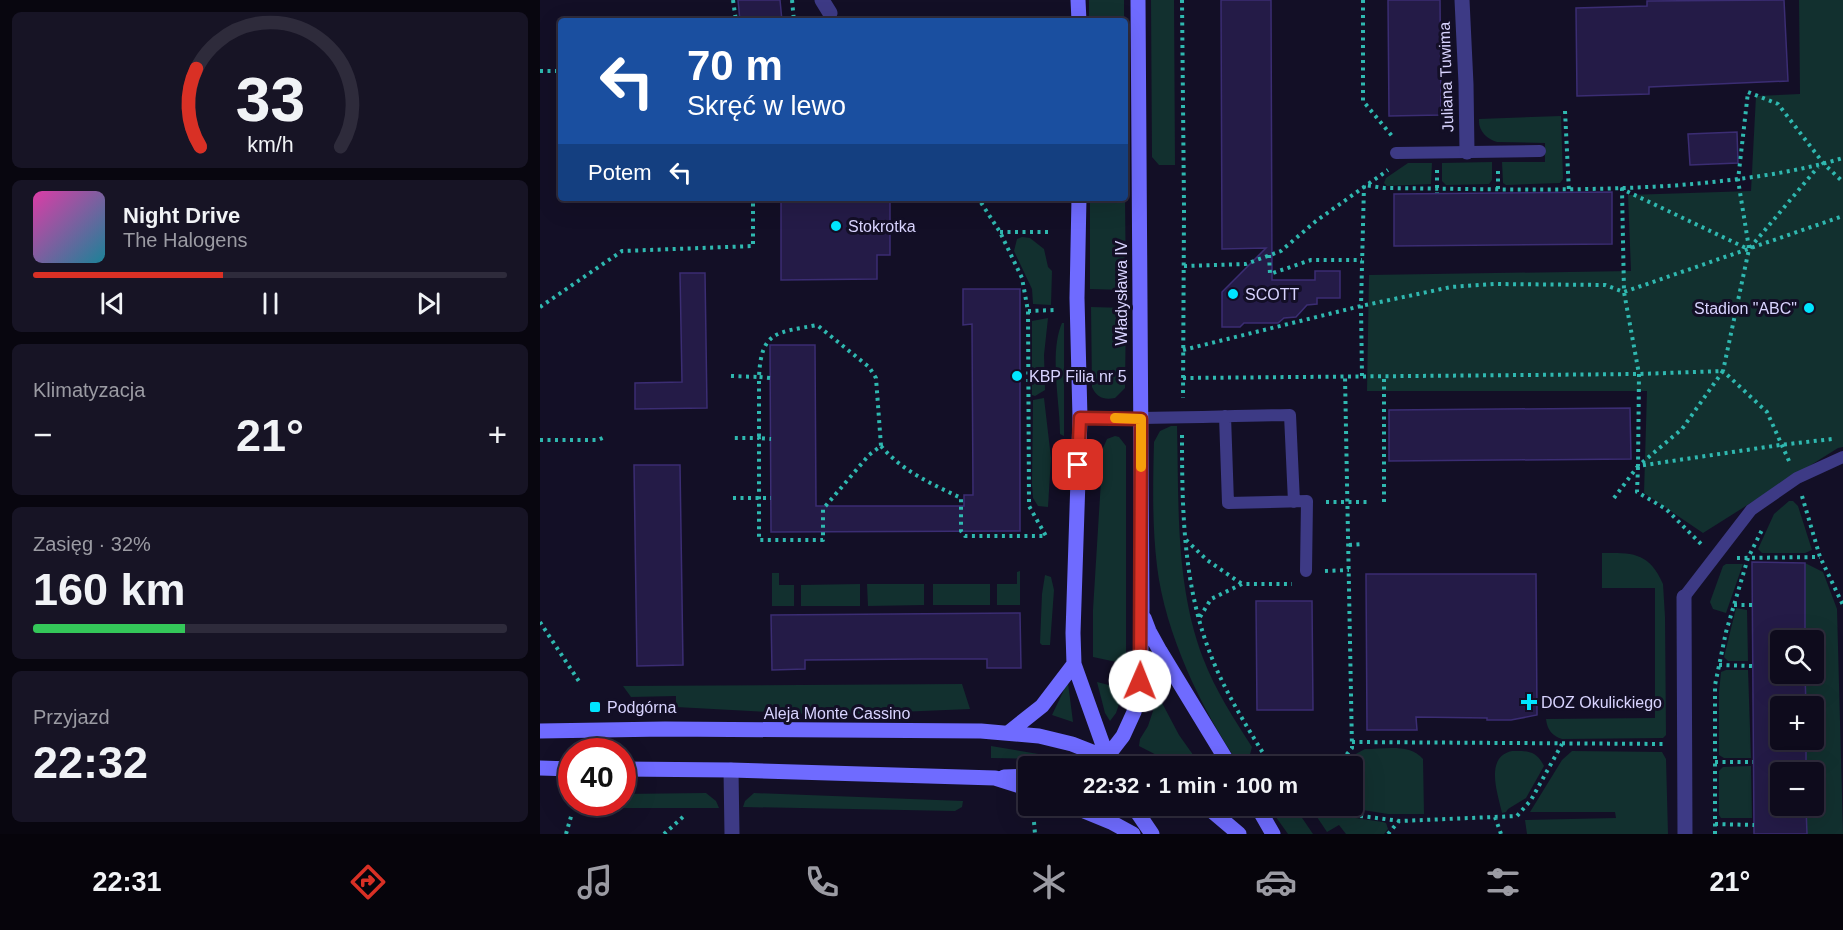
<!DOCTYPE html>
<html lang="pl">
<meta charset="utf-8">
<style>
:root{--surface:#0e0b1c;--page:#171425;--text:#f1f3f6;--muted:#9b9ba3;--line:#2e2b3b;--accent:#d93025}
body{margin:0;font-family:Arial,sans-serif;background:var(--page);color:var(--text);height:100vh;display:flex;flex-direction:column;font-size:22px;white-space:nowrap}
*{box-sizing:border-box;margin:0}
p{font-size:20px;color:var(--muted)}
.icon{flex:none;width:33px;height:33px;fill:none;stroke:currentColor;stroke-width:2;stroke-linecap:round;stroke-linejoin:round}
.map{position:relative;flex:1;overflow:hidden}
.details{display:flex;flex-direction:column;gap:12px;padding:12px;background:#08060f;width:540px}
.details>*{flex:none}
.hud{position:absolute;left:18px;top:18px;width:570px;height:183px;border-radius:6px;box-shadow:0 6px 24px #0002,0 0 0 2px var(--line);background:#1a4fa0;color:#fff;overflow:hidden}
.tools{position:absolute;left:1230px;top:630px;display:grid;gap:12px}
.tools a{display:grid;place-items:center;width:54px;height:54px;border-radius:6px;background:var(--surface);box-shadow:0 6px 24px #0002,0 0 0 2px var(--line);font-size:30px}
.speed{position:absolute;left:18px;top:738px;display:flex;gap:12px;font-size:30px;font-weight:700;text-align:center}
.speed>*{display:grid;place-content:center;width:78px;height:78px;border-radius:50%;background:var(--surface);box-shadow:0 6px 24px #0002,0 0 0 2px var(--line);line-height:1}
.speed .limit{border:9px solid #d22;background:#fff;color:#111}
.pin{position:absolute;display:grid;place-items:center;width:51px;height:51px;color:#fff;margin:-26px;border-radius:12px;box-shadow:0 3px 9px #0006}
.me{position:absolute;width:66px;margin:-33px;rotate:1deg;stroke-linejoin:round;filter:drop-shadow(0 0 4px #0008)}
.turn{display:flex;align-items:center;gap:21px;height:126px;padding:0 30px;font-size:27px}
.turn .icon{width:78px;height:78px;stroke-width:2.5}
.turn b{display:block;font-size:42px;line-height:51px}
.then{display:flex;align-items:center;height:57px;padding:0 30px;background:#0003;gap:12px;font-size:22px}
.big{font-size:45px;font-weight:700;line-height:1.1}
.details .widget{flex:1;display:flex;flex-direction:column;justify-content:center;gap:9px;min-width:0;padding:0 21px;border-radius:9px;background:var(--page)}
.details .dial{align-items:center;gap:0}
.dial svg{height:156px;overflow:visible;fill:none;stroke:var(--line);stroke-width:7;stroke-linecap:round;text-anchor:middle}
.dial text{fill:var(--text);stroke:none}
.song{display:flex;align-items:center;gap:18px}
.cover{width:72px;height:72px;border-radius:9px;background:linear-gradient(135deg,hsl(320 70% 55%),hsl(190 70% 35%))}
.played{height:6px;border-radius:3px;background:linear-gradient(90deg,var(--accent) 40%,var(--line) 40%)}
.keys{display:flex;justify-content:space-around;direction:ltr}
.heat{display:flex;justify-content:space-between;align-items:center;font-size:33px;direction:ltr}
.charge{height:9px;border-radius:4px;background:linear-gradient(90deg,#34c759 32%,var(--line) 0)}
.trip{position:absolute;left:478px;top:756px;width:345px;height:60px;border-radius:6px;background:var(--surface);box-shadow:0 6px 24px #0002,0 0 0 2px var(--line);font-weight:700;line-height:60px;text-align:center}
.dock{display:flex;height:96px;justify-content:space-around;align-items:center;background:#06040b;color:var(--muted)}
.dock .icon{width:42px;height:42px}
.dock .on{color:var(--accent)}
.dock b{font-size:27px;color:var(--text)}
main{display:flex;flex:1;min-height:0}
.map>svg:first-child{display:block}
.green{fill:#12302f}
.building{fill:#241b47;stroke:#3b2d73;stroke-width:1.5}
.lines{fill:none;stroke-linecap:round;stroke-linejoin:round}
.path{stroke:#2fb8b0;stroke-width:4;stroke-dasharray:3 4.5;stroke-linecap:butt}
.lane{stroke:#3d3a85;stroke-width:12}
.street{stroke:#3d3a85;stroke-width:15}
.secondary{stroke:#6f6bff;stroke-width:15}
.route-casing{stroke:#8d1f18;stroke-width:15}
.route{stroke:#d93025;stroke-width:10}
.slow{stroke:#f59e0b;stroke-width:10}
.poi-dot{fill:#00e5ff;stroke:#130f26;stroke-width:2}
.labels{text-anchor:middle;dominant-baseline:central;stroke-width:6;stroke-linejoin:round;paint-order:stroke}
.street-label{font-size:16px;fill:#d9d4ff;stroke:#130f26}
.poi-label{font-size:16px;fill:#d9d4ff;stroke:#130f26;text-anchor:start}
</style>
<main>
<section class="details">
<div class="widget dial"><svg viewBox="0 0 100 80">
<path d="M14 69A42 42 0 1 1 86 69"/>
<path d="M14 69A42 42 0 0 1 12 29" stroke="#d93025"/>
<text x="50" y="56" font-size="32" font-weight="700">33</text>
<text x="50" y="72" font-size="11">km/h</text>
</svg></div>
<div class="widget">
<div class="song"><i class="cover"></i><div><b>Night Drive</b><p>The Halogens</p></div></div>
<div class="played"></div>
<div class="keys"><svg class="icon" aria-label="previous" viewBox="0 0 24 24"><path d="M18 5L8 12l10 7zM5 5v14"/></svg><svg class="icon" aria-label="pause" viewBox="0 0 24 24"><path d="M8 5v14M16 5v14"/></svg><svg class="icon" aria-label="next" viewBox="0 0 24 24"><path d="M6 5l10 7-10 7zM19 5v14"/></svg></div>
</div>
<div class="widget"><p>Klimatyzacja</p>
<div class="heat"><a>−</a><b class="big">21°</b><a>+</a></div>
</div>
<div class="widget"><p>Zasięg · 32%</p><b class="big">160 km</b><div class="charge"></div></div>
<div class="widget"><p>Przyjazd</p><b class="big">22:32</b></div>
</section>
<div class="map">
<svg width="1303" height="834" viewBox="0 0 1303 834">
<rect width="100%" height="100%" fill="#130f26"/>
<!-- green -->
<path class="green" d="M549 0H584V21H549Z
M611 0H634L635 165H619L612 157Z
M1259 0H1303V447L1298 448 1163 533 1104 493 1107 391H827L829 275 1091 271 1088 195 1211 191 1216 96 1260 94Z
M1021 116 1023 179 1020 183 966 185 963 183 962 162H1005V143L957 142C947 139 938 131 939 119Z
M952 162V180L949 184 906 185 902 181V163Z
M868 163H892L891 184 847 186 844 183 846 178Z
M550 198H585L586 290 550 289Z
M482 237 490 238 504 249 508 267 512 271 511 305 493 304 492 289 474 251 477 239Z
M551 307 586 308 585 388 575 398C564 400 557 398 552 387Z
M508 318 504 355 505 390 495 396 492 395V321Z
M522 323H524V436L520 434C520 402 509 353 522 323Z
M504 398 511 458 508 507 498 506 493 498 492 484 493 400Z
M631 426H637C639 504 635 584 663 658 675 690 694 719 712 747L709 758 699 764C661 709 625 633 617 566 612 525 613 482 614 442L620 431Z
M575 436 579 437 586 446V664L553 657V610L563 448 567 439Z
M1249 501H1253L1258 506 1272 550 1265 553H1222L1218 549 1234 514Z
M1062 553C1093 553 1109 552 1123 584L1125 617 1126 735 1123 738 1022 739C1012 736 1007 729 1006 719L1115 718V588H1062Z
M1265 563 1283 572 1297 609 1303 834H1267L1266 806H1274V772H1266V740H1274V706H1266L1265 674H1274V640H1265Z
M1186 564H1203L1186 613 1173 609 1170 602 1183 566Z
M480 571V605H457V584H477V572Z
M232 573H239V585H254V606H232Z
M505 575 511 577 514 590 510 645H502L500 643 502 594Z
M320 584V606H261V585Z
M327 584H384V605L328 606Z
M393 584H450V605H393Z
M1196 608 1207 610 1208 661H1188L1184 657Z
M1186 670H1208L1211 758H1184L1179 755V692L1181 672Z
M525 682 528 683 533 722 512 715 523 692Z
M557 682 584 689 576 713 570 721 565 713Z
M422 684 430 709 286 715 136 707V696L91 697 83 686Z
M617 699 621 701 639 735 661 766H638L599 746 600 739 608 726Z
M451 746 516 757 512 759 451 758Z
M825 749C844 749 870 743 883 759L884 814H848L797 806H813V766H804L812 756Z
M972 751C988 751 996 750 1004 766L986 798 968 809 966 812 962 813C958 794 944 757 972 751Z
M1032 751 1122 752 1126 759 1128 834H987L985 820 1076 818 1075 812H990L1022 760Z
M1211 766 1212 818H1181L1179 815V771L1183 767Z
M166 793 176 801 179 808H56L51 803 82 802 83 794Z
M214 793 423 801 422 807 415 811 203 807 205 801Z
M728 806H754L773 834H748Z
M771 808 802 816 843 822 846 823 848 829 844 834H806L799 825 787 832Z"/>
<!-- building -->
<path class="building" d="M198 0H240L242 21H200Z
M681 0H731L732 280H775V271H800V298H777V304L767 305 756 317 744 318 738 323H704L700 327H682V292L726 248 682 249Z
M848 0H900L901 115 849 116Z
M1244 0 1248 81 1109 87V94L1037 96 1036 8 1107 6V1Z
M1197 132 1198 163 1150 165 1148 134Z
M1072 192V244L854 246V194Z
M241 198H350V255H337V279L241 280Z
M140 273H165L167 408 95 409V383L142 382Z
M423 289H480V531L231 532 230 345H275L276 506H424V495H433L432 324 423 325Z
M1090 408 1091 459 849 461V410Z
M94 465H140L143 665 97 666Z
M1212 562 1265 563V640H1240V674H1265L1266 706H1240V740H1266V772H1240V806H1266L1267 834H1214Z
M826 574H996L997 715 971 720H947V718L876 717 877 730H827Z
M716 601H772L773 710H717Z
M480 613 481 668H447V659H382L265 660V669L232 670 231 615Z"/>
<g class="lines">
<!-- path -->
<path class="path" d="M193 0 196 21
M252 0 254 21
M642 0 644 207 643 398
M823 0V101L852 136
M0 71H21
M1025 111 1029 192
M897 170V193
M958 171V193
M460 232H510
M1209 248 1198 180 1208 92 1238 104 1284 164 1303 182
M729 255 730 274 771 260H822
M644 266 706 264 741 251 776 221 848 170
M0 307 82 251 213 246V198
M488 311 516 310
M643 350 821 306 911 287 954 284 1065 285 1084 292 1303 216
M1183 371 1142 429 1098 466 1099 374 1084 292 1082 189 1208 249
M191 376 219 377C221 330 237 333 277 325L329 367 336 378 341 446 329 455 283 509V540H219V438H192
M822 376 821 306 824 185 844 188C943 189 1042 192 1141 185 1196 180 1250 174 1303 158
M230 378 219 377V438L231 439
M643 378 1099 374 1182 371
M642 435C642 508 643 584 670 653 685 693 709 730 731 766
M0 440H58L65 437
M341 446C362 471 392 484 421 498V531L425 536H506L489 506 488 311 482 278 460 232 438 198
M1249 461 1227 412 1183 371 1209 249 1278 167
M1098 467 1097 492 1126 509 1162 545
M1262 496 1280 557 1303 605
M193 498H231
M1074 498 1098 466 1240 445 1292 439
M786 502H828
M844 502V376
M646 540 667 560 702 584
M809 545 823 544
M1197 558 1280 557
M785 571 809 570
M1194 605H1212
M660 617 671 599 702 584H752
M0 622 40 683
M1179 665 1212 666
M812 742 1126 744
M1175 762H1213
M797 766 812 748 805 376
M784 806 813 815 860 821 977 816 991 800 1022 744
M766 808 770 806
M955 817 961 834
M494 822 495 834
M1175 824 1214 825
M26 834 32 813
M124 834 145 815
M848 834 859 821
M1175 834V685L1186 632 1194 605 1208 558 1222 530"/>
<!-- lane -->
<path class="lane" d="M856 153 1000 151
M685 416 688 503 767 501 766 571
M540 418C610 419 680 416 750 415L754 502
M1144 597 1211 510 1257 478 1303 457"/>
<!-- street -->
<path class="street" d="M282 0 290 13
M922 0 926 84 927 152
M1144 597 1145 834
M191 770 192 834"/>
<!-- secondary -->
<path class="secondary" d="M538 0 539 21
M539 198 537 298 540 418 533 633 534 664 569 762
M604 618 609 631 620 651 690 766
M0 731 125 729 441 731 499 736 532 744 588 766
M468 733 502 706 534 664
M544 766 566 758 583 736 594 712 600 681 602 609 598 0
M0 768 32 769
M82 769 191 770 455 778 489 789
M464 777 489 776
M532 806 571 822 593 834
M593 806 612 834
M666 806 699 834
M717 806 733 834"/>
</g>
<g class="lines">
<!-- route casing -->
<g class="route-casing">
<path id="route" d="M538 465 540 418 601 419 600 681"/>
</g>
<!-- route -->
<use href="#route" class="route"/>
<!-- slow -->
<path class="slow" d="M575 418 601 419V467"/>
</g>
<!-- markers -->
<g class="poi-dot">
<circle cx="296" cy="226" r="6"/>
<circle cx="693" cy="294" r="6"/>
<circle cx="1269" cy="308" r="6"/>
<circle cx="477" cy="376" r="6"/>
<path d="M986 693h6v6h6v6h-6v6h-6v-6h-6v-6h6z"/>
<rect x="49" y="701" width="12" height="12" rx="3"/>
</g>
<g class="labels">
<!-- street labels -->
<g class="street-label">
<text transform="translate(906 77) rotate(-92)">Juliana Tuwima</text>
<text transform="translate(581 293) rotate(-90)">Władysława IV</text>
<text x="297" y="713">Aleja Monte Cassino</text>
</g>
<!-- poi labels -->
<g class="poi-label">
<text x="308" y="226">Stokrotka</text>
<text x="705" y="294">SCOTT</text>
<text x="1257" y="308" text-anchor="end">Stadion "ABC"</text>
<text x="489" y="376">KBP Filia nr 5</text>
<text x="1001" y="702">DOZ Okulickiego</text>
<text x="67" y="707">Podgórna</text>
</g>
</g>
</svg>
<div class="tools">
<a><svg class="icon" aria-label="search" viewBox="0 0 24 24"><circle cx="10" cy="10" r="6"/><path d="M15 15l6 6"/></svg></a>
<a>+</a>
<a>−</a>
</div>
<div class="speed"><div class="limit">40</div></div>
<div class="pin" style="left:538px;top:465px;background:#d93025"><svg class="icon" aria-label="arrive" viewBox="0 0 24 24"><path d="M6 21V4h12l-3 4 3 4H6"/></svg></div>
<svg class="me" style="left:600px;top:681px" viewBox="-20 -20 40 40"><circle r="19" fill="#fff"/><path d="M0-13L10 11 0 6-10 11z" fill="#d93025"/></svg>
<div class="trip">22:32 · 1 min · 100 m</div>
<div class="hud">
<div class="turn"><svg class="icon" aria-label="left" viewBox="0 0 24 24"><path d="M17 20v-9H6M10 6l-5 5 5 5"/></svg><div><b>70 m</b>Skręć w lewo</div></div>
<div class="then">Potem<svg class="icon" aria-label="left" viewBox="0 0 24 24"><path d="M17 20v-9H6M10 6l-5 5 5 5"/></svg></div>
</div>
</div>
</main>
<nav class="dock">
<b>22:31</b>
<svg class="icon on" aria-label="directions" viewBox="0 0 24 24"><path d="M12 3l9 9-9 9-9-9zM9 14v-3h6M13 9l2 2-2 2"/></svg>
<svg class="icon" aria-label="music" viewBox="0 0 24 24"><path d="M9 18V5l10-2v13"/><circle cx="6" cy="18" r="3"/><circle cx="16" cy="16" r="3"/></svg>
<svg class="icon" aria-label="phone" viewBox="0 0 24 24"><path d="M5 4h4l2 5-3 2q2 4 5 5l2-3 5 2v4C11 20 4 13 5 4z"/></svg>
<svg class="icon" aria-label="climate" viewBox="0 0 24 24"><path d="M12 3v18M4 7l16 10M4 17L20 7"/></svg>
<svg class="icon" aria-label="car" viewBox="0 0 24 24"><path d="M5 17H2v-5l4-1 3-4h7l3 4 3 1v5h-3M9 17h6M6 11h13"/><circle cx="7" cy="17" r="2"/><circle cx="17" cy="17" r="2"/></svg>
<svg class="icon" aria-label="filters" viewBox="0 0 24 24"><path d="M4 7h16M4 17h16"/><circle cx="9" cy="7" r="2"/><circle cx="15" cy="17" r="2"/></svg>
<b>21°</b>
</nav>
